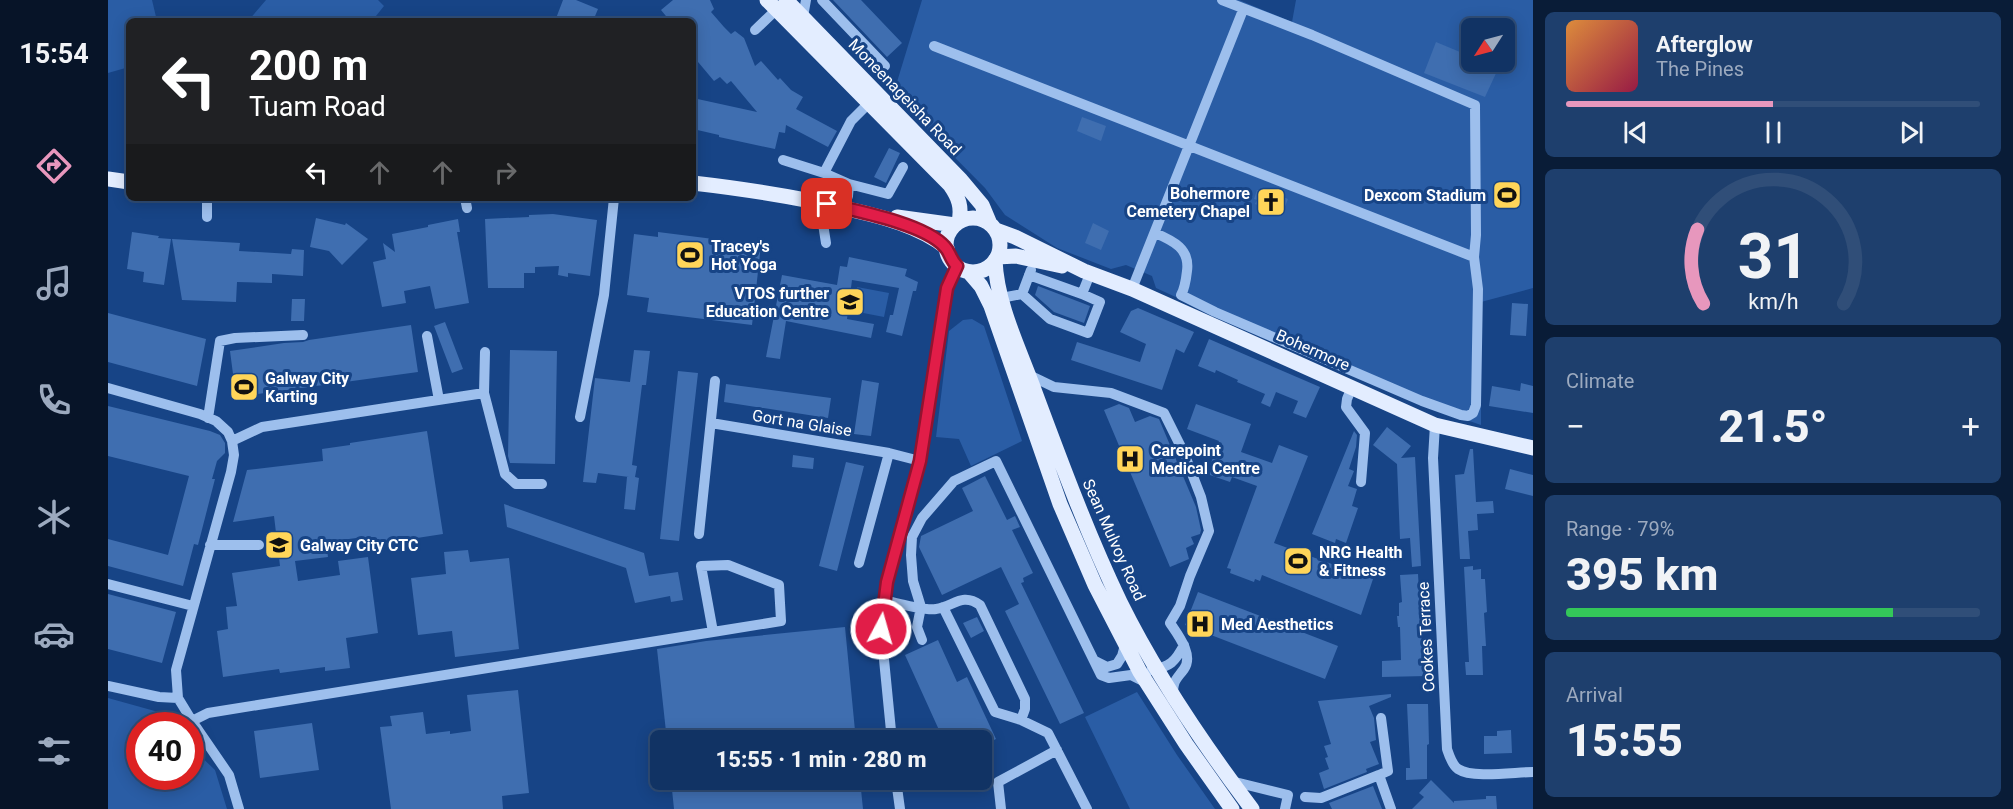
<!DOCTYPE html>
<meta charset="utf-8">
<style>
:root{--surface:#113364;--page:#1e3f6d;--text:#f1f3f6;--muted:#9caabf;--line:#304e78;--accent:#e797bd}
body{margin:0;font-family:Roboto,sans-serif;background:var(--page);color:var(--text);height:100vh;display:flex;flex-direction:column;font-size:22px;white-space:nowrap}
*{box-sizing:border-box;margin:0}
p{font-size:20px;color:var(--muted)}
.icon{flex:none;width:33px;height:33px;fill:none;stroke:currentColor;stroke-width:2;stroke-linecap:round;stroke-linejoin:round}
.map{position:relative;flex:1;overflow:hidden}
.sheet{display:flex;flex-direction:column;gap:12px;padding:12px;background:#091c37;width:480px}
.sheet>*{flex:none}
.top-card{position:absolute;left:18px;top:18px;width:570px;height:183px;border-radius:9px;box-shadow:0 3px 15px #0003,0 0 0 2px var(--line);background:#202124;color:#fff;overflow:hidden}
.needle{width:39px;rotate:234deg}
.fabs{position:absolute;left:1353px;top:18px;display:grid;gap:12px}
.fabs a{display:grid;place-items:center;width:54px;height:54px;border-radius:9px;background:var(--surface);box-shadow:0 3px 15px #0003,0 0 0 2px var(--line);font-size:30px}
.speed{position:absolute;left:18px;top:712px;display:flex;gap:12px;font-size:30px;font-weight:700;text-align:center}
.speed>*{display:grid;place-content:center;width:78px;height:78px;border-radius:50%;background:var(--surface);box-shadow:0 3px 15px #0003,0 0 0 2px var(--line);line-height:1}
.speed .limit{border:9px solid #d22;background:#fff;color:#111}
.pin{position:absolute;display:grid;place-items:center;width:51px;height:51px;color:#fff;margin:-26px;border-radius:12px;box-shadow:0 3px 9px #0006}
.me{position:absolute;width:66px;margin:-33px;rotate:6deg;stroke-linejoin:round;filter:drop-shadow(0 0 4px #0008)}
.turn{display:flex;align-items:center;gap:21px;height:126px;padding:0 24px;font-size:27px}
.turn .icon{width:78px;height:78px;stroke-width:2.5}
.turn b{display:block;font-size:42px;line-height:51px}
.lanes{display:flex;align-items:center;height:57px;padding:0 24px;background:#0003;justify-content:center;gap:30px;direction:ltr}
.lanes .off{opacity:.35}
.big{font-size:45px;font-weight:800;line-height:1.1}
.sheet .tile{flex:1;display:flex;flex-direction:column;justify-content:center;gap:9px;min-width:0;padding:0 21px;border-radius:9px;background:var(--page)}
.sheet .dial{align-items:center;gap:0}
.dial svg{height:156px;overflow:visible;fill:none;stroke:var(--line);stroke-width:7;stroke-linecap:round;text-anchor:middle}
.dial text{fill:var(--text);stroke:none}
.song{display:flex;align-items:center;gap:18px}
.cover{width:72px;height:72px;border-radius:9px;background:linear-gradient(135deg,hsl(30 70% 55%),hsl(340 70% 35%))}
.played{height:6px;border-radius:3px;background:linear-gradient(90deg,var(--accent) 50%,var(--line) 50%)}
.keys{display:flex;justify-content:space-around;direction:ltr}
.heat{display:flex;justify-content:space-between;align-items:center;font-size:33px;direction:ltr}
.charge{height:9px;border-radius:4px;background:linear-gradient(90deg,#34c759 79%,var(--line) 0)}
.trip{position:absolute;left:542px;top:730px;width:342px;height:60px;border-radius:9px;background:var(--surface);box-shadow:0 3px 15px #0003,0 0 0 2px var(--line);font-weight:800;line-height:60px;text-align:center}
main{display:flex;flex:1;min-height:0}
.dock{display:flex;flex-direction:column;width:108px;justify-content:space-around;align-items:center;background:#071428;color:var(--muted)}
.dock .icon{width:42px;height:42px}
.dock .active{color:var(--accent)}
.dock b{font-size:27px;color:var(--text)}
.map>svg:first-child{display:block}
.green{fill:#2a5da5;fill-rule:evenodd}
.building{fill:#3f6eb0}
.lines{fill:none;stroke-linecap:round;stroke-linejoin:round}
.minor{stroke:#9dbfed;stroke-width:10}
.major{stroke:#e3edff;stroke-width:15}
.route-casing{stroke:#92132f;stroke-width:15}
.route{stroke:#e11d48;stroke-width:10}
.labels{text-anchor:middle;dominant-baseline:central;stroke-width:6;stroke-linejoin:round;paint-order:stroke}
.street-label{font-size:16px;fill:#fff;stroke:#174486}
.poi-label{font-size:16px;font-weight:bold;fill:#fff;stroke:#174486;text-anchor:start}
</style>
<main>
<nav class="dock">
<b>15:54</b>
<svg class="icon active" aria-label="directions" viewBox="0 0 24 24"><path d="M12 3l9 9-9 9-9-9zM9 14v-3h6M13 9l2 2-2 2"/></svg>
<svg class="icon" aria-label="music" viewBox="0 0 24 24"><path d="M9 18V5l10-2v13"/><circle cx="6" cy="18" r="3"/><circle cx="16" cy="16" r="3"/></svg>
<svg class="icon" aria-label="phone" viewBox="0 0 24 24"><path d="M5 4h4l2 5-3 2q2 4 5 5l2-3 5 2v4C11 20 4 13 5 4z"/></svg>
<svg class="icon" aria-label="climate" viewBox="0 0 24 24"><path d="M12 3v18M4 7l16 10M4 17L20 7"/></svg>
<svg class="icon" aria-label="car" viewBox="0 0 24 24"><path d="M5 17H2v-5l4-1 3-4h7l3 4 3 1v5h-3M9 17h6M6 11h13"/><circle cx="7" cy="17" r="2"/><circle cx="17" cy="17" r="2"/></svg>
<svg class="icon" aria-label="filters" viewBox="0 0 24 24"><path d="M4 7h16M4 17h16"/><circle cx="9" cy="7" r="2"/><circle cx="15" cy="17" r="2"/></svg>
</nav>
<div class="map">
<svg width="1425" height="809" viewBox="0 0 1425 809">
<rect width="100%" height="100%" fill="#174486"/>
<!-- green -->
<path class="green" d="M0 0H44L49 21H21V67L0 73Z
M158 0H270L276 6 264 21H140Z
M814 0H1131L1184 22 1188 0H1425V288L1373 302V425C1262 387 1155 337 1048 288L1044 276 1018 265 1003 269 949 248 897 215 877 188 785 95ZM1364 28H1396V62H1364Z
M749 287 781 293 776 317 745 311Z
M864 319 876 326 914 441 863 466 851 439 828 437 841 331 855 320Z
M1029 692 1069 755 1107 809H1022L977 717Z
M0 698 54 713 65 726H32V777H82L83 747 107 770 119 809H0Z"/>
<!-- building -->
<path class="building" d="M455 0H468L490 9 485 21H447Z
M565 0H602L606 9 603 12 616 27 623 34 627 31 636 38 647 66 653 61 670 80 672 78 683 90 695 97 688 109 729 131 720 147 678 125 677 133 671 132 667 149 611 137V135L585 129V98L649 112 623 81 619 84 612 77 606 81 585 56V21H562L553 10Z
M725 0H753L794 43 779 57Z
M1328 42 1364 57V62H1385L1383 66 1390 69 1377 97 1316 73Z
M974 117 998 126 993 141 969 131Z
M781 148 792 153 778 183 766 177Z
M1153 188 1180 199 1174 214 1147 204 1149 200 1146 199 1149 190 1152 191Z
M445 214 489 220 482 276 460 273V277L450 275 451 266 427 267V273H416V288H380L377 219 421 217V215Z
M208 218 237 225 238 223 260 239 234 265 221 251 202 247Z
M350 219 352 232H349L361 303 327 309 322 286 296 291 298 303 274 307 265 262 278 259 275 243 287 252 284 234 320 227V225Z
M985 223 1001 231 993 250 977 243Z
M24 232 51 236 50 238 63 239 56 285 35 282 36 272 19 269Z
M550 232 653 245 644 325 539 312 541 298 519 295 526 234 550 237Z
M64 239 132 243 131 251 183 254 184 249 196 250 195 276 164 274V283L129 282 128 302 74 300Z
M741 257 799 269 797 276 810 282 808 291H805L794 336 778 332 782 315H785L791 288 744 280 739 319 766 324 763 338 678 321 672 359 658 357 674 275 729 285 732 266 739 267Z
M930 286 982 306 976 323 946 312 927 295Z
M184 299H197L196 321H183Z
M1404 303 1420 304 1418 336 1402 335Z
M1030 308 1086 332 1076 353 1068 349 1054 390 963 360 969 342 1032 362 1038 344 1012 332 1023 311Z
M0 313 98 339 89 386 0 362Z
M337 322 355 369 344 373 326 326Z
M303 325 310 372 128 397 122 351 176 343 195 342 201 340Z
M1101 339 1212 387 1198 418 1185 413 1190 401 1168 392 1162 407 1153 403 1157 394 1129 382 1130 380 1108 370 1107 373 1090 366Z
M402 350 449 351 447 464 402 463 400 456Z
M526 350 542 351 538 385H534L524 465 529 466 527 477 531 478 527 510 516 509 519 477H521L490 473 488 483 475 482 487 378 522 382Z
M570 371 590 373 571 541 552 539Z
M754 380 771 383 763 436 746 434Z
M1413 383 1425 386V413L1381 406 1384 386 1412 391Z
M618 384 723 398 720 418 616 402Z
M1011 404 1021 408 1027 422 1042 416 1051 419 1088 507 1093 530 1092 534 1083 537 1086 544 1078 548 1081 559 1062 567 996 410Z
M1088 404 1143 424 1133 452 1164 463 1171 445 1200 456 1166 543 1265 579 1253 615 1154 575 1152 581 1147 579 1146 582 1122 573 1123 569 1119 568 1149 486 1124 477 1122 482 1099 474 1111 441 1079 429Z
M0 406 102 431 112 435 117 443V453L109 461 104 479H107L90 545 86 544 75 586 0 566V539L60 555 81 476 0 456Z
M1279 427 1303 446 1293 458 1307 457 1313 566 1304 567 1302 538 1292 539 1289 464 1265 445Z
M319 431 335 534 257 546 256 537 218 542 220 557 187 561 190 581 232 575 230 561 260 557 270 633 238 638 242 668 217 671V667L172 673 171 669 115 677 109 631 120 629 118 607 129 606 124 573 172 566 166 516 125 522 139 470 215 461 214 449 242 445V443Z
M1246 431 1249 435 1248 447 1241 469 1246 471 1240 486 1249 489 1244 506 1250 508 1238 543 1228 539 1227 543 1204 534Z
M1362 449H1365L1368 502 1385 501 1386 513 1369 514 1370 530 1360 531 1362 559H1352L1347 475 1356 474Z
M685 455 706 458 705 469 684 467Z
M738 462 756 466 729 571 711 566Z
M1402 469 1425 475V496L1397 489Z
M877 476 899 520 907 516 912 527 904 530 925 573 915 578 916 582 913 583 976 713 952 724 897 611 911 604 893 567 834 595 811 547 813 536 865 511 854 488Z
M396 504 536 553 541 576 570 572 575 600 563 602 562 596 527 603 518 568 399 527Z
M360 550 362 562 401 558 411 649 347 657 344 631 310 635 303 578 338 574 336 552Z
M1365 566V570L1373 569V579H1377L1379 612 1376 613 1378 646H1374L1375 675H1358L1357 662H1361L1356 567Z
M1310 574 1315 663 1318 662 1319 676 1274 677V661L1293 660 1292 627H1290L1289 616H1291V603L1294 602 1292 575Z
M1090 592 1230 646 1217 679 1077 625Z
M0 594 68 612 54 663 0 649Z
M869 617 876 631 863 638 855 623Z
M737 627 748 741H559L549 649 598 641Z
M830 640 849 682 859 677 888 739 873 746V741H836L797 655Z
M410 690 421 793 394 796 395 809H283L272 727 284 726 282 716 315 712 318 734 342 731V734L363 731 359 695Z
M1283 694V697L1261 706 1266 718 1268 740 1262 742 1271 764 1258 769 1259 772 1216 789 1211 773 1221 769 1217 758 1220 757 1216 746 1223 744 1210 701Z
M1299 704H1320L1321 744 1319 745V779L1298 780V768H1302Z
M204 723 211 770 152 778 146 731Z
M1403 730 1404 753 1376 754V736H1389V731Z
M563 780H752L755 809H566Z
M1323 780 1346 803V801L1378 799V796H1388L1389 809H1304L1316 797 1311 793Z
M1265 786 1274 809H1224L1221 803Z"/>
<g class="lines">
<!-- minor -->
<path class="minor" d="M714 0 777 66
M695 17 698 0
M647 30 668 10
M826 46 1366 257
M675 160 716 173
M741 184 780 194 795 167
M357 198 359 208
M735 208 740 196 741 184 716 173 743 121 761 103
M99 217V198
M1047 233C1066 241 1082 249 1079 271 1078 280 1077 288 1073 295L1107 312 1314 401 1353 415 1360 416 1365 413 1368 405 1370 289 1366 257 1368 235 1367 105 1204 35 1114 0
M718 243 715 224 719 204
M921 275 974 294 982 274
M1024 289 1135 10
M914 294 942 319 980 333 992 302 974 294
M893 298 914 294 923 270
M319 336 331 400
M377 352 376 393 397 474 408 484H434
M921 375 946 387 1003 393 1056 413 1076 453 1093 497 1101 531 1082 576 1072 606 1062 623C1070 635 1086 655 1076 669 1068 680 1065 680 1065 695
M1244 387 1239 399 1238 407 1257 433 1253 482
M0 388 92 414 108 421 120 432 124 441 126 455 123 472 68 670 70 698 84 721 121 775 131 809
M472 417 496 295 506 198
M100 418 112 341 127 338 195 335
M603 423 781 453 812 461
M1327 425 1325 458 1339 749C1341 755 1344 765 1350 769 1365 779 1407 772 1425 772
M124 441 154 427 376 393
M591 534 607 381
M102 545H151
M751 563 781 453
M0 584 85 606
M776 600C788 603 817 611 828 609 845 607 854 592 872 605L917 699V709L913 720
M835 607 887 712 913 720 940 733 979 809
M814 640 809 627 813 607 805 581 803 555 804 537 814 518 846 481 888 461 993 675 1001 678 1023 675 1039 683
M987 661 999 667 1009 664 1014 656 1017 645
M1043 670C1062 667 1067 662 1076 645
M0 686 51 697 70 698
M84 721 100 713 605 632 673 621 671 585 620 565 593 566 605 632
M784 741 773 629 776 600 785 559 812 461 839 288 849 266
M1271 775 1280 771 1273 718
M788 780 792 809
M1123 781 1180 795 1177 809
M1197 797 1213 798 1271 775 1283 809
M893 809 890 782 949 750"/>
<!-- major -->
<path class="major" d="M659 0 842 185C851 198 854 207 851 222
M678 0 853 180 874 205 882 224
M0 179 21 182
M585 183C637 189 689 197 740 209 775 217 811 226 839 248
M789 217 847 225
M838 245a27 27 0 1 1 54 0a27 27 0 1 1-54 0Z
M888 230 907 237 976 271 1024 289 1327 425 1425 448
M889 257 908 256 954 266
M887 260C889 307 913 352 928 395 954 465 980 535 1012 602 1048 675 1095 744 1144 809
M861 272 873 286 883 306 952 504 987 585 1032 672 1078 744 1124 809"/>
</g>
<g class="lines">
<!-- route casing -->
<g class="route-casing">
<path id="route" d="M719 204C749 211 817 224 837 247 842 252 842 259 849 266L839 288 812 461 779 582 773 629"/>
</g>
<!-- route -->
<use href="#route" class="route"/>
</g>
<!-- icons -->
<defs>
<g id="stadium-square" transform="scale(1.5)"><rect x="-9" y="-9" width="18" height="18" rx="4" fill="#ffd559" stroke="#174486"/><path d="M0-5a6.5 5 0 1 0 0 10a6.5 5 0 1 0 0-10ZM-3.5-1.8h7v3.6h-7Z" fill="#111"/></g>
<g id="church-square" transform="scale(1.5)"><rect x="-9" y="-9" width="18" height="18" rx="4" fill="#ffd559" stroke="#174486"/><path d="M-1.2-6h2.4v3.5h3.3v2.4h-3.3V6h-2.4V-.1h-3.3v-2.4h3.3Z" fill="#111"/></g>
<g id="university-square" transform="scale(1.5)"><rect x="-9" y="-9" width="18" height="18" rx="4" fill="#ffd559" stroke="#174486"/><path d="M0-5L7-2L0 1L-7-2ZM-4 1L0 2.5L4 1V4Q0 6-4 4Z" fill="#111"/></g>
<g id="hospital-square" transform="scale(1.5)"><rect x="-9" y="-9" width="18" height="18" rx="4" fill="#ffd559" stroke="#174486"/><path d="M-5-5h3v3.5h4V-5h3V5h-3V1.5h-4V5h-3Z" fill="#111"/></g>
</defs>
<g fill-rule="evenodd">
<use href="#stadium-square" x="1399" y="195"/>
<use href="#church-square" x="1163" y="202"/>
<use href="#stadium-square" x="582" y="255"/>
<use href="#university-square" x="742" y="302"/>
<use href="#stadium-square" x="136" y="387"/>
<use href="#hospital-square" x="1022" y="459"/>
<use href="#university-square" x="171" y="545"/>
<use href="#stadium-square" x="1190" y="561"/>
<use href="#hospital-square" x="1092" y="624"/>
</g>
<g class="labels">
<!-- street labels -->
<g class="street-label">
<text transform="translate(797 97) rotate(46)">Moneenageisha Road</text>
<text transform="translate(1205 350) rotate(24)">Bohermore</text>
<text transform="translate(694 423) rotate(9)">Gort na Glaise</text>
<text transform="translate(1006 540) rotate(66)">Sean Mulvoy Road</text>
<text transform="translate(1318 637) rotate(-93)">Cookes Terrace</text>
</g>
<!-- poi labels -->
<g class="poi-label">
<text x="1142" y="193" text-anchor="end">Bohermore<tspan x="1142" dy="18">Cemetery Chapel</tspan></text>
<text x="1378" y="195" text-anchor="end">Dexcom Stadium</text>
<text x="603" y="246">Tracey's<tspan x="603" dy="18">Hot Yoga</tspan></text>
<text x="721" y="293" text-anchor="end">VTOS further<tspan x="721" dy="18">Education Centre</tspan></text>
<text x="157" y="378">Galway City<tspan x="157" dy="18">Karting</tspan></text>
<text x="1043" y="450">Carepoint<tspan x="1043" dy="18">Medical Centre</tspan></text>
<text x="192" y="545">Galway City CTC</text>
<text x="1211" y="552">NRG Health<tspan x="1211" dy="18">&amp; Fitness</tspan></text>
<text x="1113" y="624">Med Aesthetics</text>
</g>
</g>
</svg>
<div class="fabs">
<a><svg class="needle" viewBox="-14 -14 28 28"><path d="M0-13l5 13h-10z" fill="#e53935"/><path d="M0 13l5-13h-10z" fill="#9caabf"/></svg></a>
</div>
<div class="speed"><div class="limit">40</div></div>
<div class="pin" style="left:719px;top:204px;background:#d93025"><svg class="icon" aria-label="arrive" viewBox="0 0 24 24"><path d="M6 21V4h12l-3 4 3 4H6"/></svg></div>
<svg class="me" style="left:773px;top:629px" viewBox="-20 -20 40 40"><circle r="17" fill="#e11d48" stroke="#fff" stroke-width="3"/><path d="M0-11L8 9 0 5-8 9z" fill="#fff"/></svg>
<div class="trip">15:55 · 1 min · 280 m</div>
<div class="top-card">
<div class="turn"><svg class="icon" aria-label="left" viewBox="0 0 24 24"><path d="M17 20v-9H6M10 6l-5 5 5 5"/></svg><div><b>200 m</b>Tuam Road</div></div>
<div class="lanes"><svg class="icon" aria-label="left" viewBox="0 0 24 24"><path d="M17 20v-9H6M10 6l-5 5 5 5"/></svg><svg class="icon off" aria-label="ahead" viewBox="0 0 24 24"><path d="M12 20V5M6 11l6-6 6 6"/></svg><svg class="icon off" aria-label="ahead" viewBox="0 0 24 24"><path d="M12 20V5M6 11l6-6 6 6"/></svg><svg class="icon off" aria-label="right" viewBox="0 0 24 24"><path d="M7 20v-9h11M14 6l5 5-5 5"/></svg></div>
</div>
</div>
<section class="sheet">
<div class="tile">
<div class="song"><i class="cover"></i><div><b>Afterglow</b><p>The Pines</p></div></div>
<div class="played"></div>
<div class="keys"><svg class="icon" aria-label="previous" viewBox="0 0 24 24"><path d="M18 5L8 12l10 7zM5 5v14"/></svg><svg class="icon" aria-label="pause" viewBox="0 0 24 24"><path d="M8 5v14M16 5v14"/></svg><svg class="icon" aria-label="next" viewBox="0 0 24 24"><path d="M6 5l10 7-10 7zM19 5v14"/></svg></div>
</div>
<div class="tile dial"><svg viewBox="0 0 100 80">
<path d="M14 69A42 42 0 1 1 86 69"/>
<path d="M14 69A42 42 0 0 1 11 31" stroke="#e797bd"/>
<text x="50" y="56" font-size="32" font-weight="700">31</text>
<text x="50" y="72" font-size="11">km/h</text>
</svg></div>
<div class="tile"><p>Climate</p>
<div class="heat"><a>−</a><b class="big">21.5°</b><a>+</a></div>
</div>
<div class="tile"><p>Range · 79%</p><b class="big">395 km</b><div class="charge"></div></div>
<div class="tile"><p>Arrival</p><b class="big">15:55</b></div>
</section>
</main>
